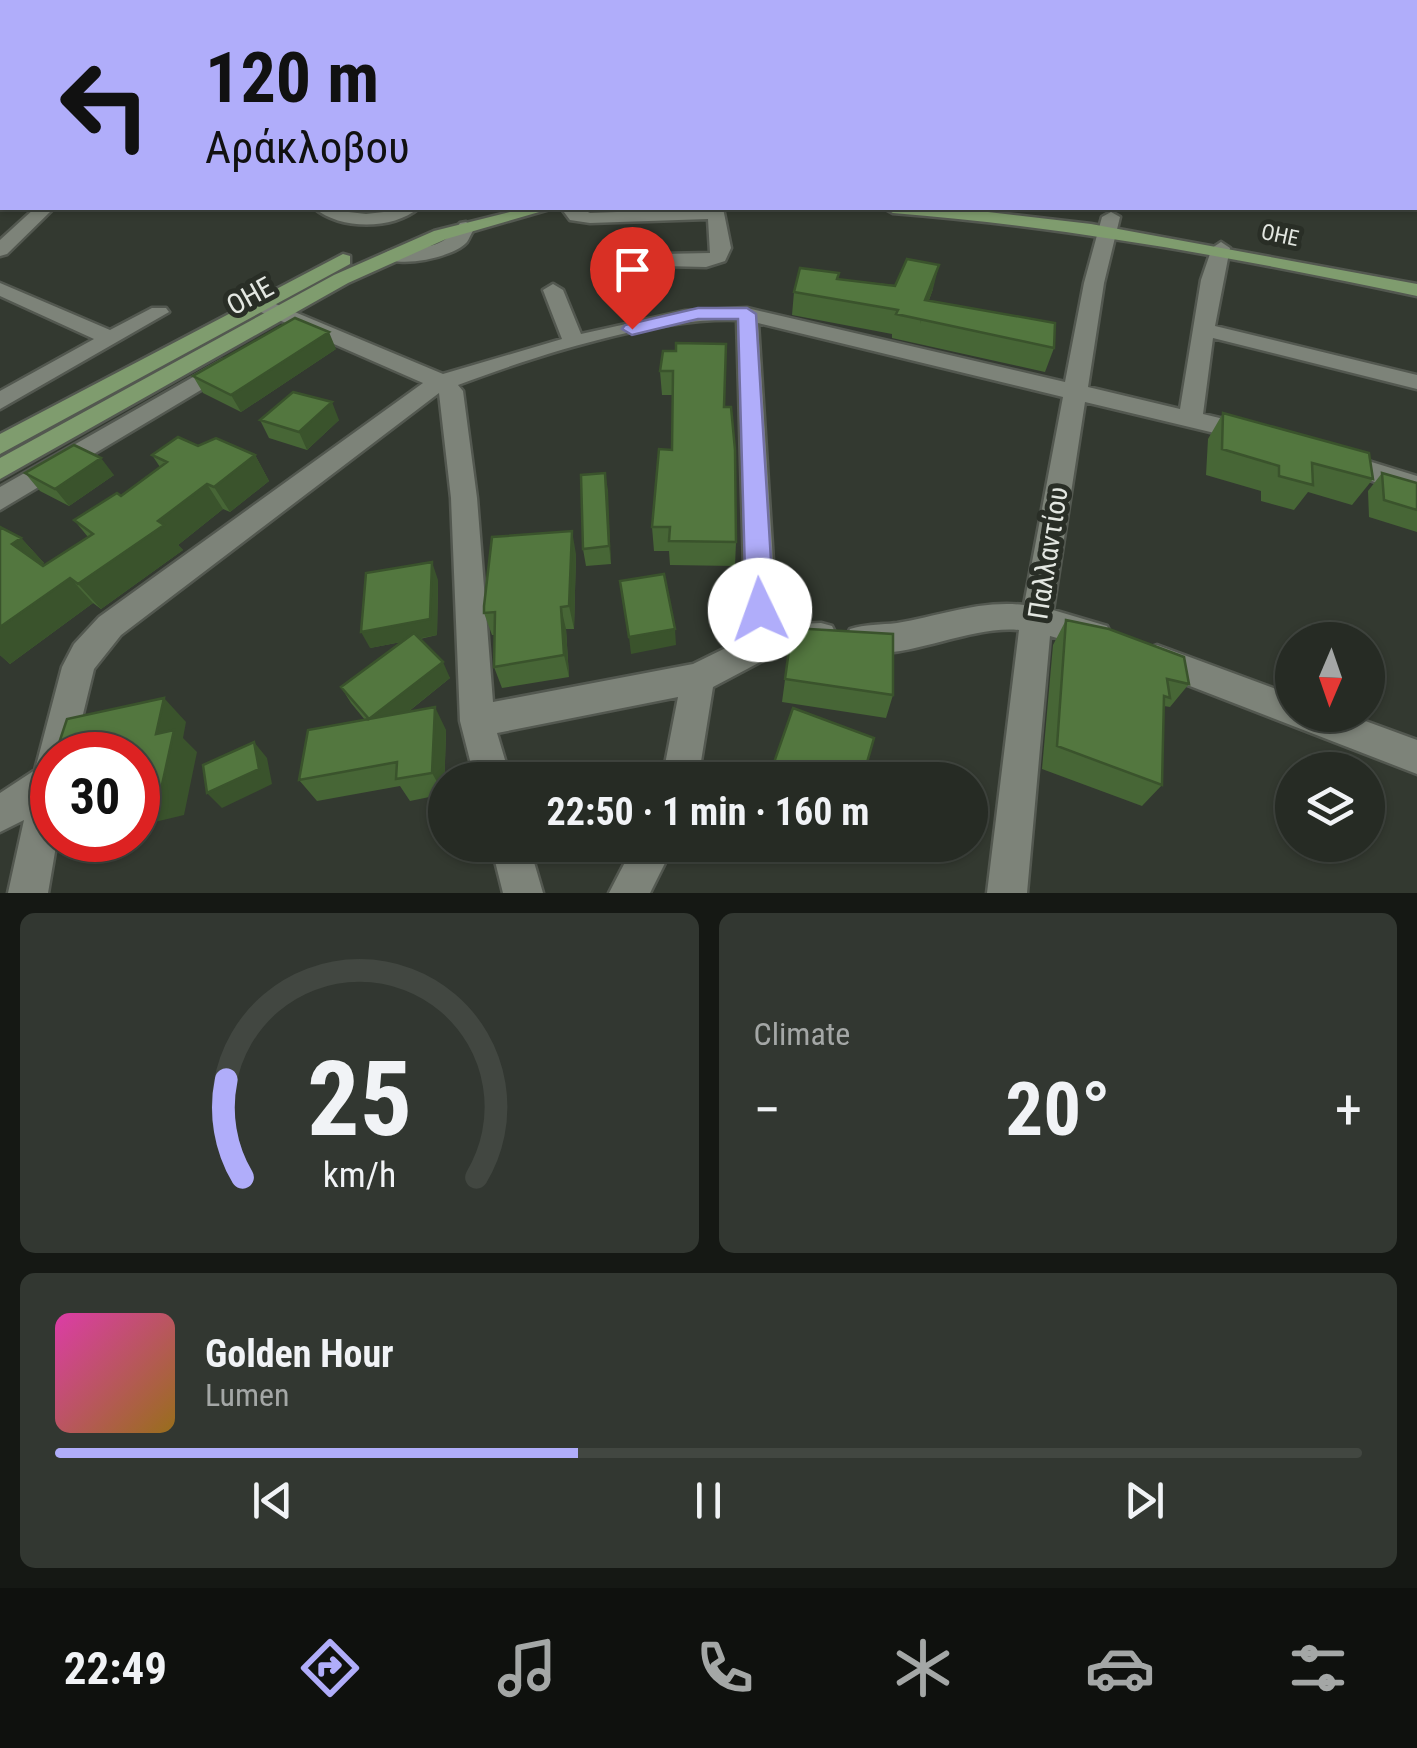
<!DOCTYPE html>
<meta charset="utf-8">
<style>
:root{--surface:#262b24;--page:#323731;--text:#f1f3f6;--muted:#a4a7a6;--line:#424741;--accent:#b0adfa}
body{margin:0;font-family:"Roboto Condensed",sans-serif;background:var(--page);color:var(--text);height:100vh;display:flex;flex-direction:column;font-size:38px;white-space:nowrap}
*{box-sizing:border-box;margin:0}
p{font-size:32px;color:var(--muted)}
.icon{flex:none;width:55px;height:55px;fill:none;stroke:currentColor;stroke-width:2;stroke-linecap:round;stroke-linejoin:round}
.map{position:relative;height:893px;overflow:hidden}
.panel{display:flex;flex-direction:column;gap:20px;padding:20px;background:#151814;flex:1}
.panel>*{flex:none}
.guide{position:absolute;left:0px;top:0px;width:1418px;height:210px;box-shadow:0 2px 8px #0004,0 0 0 2px var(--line);background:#b0adfa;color:#111;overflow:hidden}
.needle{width:65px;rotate:182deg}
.tools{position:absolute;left:1275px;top:622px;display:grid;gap:20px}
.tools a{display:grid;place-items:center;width:110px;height:110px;border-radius:50%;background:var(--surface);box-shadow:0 2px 8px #0004,0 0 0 2px var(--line);font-size:50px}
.speed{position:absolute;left:30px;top:732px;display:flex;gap:20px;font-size:50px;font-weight:700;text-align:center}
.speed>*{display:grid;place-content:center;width:130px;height:130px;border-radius:50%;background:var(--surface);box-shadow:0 2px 8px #0004,0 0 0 2px var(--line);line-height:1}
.speed .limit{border:15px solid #d22;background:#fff;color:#111}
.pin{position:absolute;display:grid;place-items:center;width:85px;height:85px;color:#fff;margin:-102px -42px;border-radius:50% 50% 50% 0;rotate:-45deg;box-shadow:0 0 10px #0007}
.pin .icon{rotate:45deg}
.me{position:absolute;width:110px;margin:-55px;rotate:357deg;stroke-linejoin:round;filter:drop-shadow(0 0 8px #0008)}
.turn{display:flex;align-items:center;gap:35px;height:210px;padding:0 40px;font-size:45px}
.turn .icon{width:130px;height:130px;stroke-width:2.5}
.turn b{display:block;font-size:70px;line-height:85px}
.big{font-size:75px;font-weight:700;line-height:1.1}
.panel .widget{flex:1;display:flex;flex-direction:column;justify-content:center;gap:15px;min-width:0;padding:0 35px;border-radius:15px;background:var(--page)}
.panel .dial{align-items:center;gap:0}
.dial svg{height:260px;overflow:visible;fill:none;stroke:var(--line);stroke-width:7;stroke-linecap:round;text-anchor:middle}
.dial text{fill:var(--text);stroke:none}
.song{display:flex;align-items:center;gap:30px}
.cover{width:120px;height:120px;border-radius:15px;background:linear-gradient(135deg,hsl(320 70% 55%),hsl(40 70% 35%))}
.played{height:10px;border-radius:5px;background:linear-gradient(90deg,var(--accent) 40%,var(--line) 40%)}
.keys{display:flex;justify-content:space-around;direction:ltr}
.heat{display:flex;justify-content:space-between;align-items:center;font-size:55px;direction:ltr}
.panel .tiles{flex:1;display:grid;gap:20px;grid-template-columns:1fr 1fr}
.widget:last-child{grid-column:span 2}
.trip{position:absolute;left:428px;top:762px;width:560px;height:100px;border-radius:50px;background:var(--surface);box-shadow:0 2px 8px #0004,0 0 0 2px var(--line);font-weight:700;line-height:100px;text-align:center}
.dock{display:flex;height:160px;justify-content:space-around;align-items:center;background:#0f110e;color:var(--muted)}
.dock .icon{width:70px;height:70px}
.dock .active{color:var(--accent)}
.dock b{font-size:45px;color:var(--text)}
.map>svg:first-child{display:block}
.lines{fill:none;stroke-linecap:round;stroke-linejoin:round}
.minor-casing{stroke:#535850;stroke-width:5}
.major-casing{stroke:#535850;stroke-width:5}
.minor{fill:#7d8379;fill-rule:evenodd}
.major{fill:#7f9c6e;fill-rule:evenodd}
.wall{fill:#476636}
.shaded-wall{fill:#3a532c}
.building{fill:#53773f;stroke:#3a532c;stroke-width:2.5}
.route{fill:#b0adfa;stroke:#7270a2;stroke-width:2.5}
.labels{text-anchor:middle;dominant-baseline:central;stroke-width:10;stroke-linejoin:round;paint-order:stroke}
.far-street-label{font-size:22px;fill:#e3e7e1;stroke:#292e26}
.street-label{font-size:28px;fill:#e3e7e1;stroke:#292e26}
</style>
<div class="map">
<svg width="1417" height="893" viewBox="0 0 1417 893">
<rect width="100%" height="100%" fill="#333930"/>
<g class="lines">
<!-- minor casing -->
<g class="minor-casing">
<path id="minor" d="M1344 0H1364L1365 2H1346Z
M0 21H2V27H0Z
M1415 26H1417V32H1415Z
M1415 158 1417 159V169L1415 168Z
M2 159V169L0 170V160Z
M0 194H2V204H0Z
M35 208H54L7 254 0 256V240Z
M314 208 366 214 419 208C392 230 341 230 314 208Z
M561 208H579L590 213 723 208 731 248 725 261 706 267 622 265 615 263V255L710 253 708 219 590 223 570 220Z
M1111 212 1120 217 1104 283 1088 387 1180 409 1201 280 1212 248 1221 242 1230 248 1215 326 1417 375V389L1213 338 1203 414 1257 427 1260 433 1257 439 1248 441 1085 402 1053 610 1107 626 1112 636 1107 646 1096 649 1050 636 1027 893H987L1019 630C965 625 898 666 850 649L845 639 850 629C865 624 881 625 897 623 940 616 979 600 1024 605L1063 397 758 323 777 625 821 623 832 626 837 636 832 646 781 651 713 687 698 780H662L678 697 497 733 511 780H475L460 721 451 498 439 393 121 635 94 669 73 755H52V840H57L48 893H8L24 820 0 832V793L35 770 62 667 74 644 99 617 423 383 252 308V300H266L443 374 562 339 543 290 553 284 563 290 581 334 685 311 747 308 1065 382 1084 283 1102 217ZM737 320 746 638 693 664 493 702 477 498 463 391 458 385C535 356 656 317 737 320Z
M466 222 475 227C474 228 468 241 467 242 453 258 397 269 381 256 404 237 435 263 460 223Z
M0 283 110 330 152 308H166L169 312 0 409V391L94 339 0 296Z
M223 360 234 367 231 372 0 510V487Z
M1339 452 1417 476V496L1330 467 1326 461 1330 455Z
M1157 645 1292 695V715H1349L1417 740V774L1146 669 1141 659 1146 649Z
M491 845H529L543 893H503Z
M634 845H674L650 893H609Z"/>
</g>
<!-- major casing -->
<g class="major-casing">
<path id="major" d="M526 208H553L446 239 348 283 0 479V458L334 275 434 231Z
M884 208H954L1091 224 1417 284V296C1243 259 1070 227 893 213Z
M343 254 350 256V264L0 454V434Z"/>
</g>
<!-- minor -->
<use href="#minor" class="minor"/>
<!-- major -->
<use href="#major" class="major"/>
</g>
<!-- wall -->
<path class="wall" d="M838 279 933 289 929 300 1054 348 1045 372 892 338V334L792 315 794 292Z
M336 349 241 412 203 393 193 376Z
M663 351 724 407 736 542 735 566 670 565 669 551H654L652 527 672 450V395H662L660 371Z
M1223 413 1373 479 1352 505 1308 492 1294 510 1261 501V491L1206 475 1208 439Z
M260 420H339L307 450 269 438Z
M198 446 255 455 269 481 230 512 223 509 178 545 183 550 101 609 93 603 10 664 0 655V527L21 538 44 563 41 565 43 566 88 537 74 520 121 496 160 467 152 455Z
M25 473 114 475 69 506 40 491Z
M605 473 611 564 586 566 583 549Z
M1382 473 1417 483V532L1369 517 1368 491Z
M576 554 574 629H566L569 677 502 688 494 667V635H492L484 613Z
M438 580 437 635 420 639 450 678 408 712 446 730 444 794 410 801 400 786 317 801 299 780 365 720 351 703 341 687 401 642 370 648Z
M1066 620 1189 684 1170 707 1164 706 1162 785 1142 806 1042 769 1053 645Z
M792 628 893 695 886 718 782 702Z
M770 774 862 780H769Z"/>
<!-- shaded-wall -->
<path class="shaded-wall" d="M126 0H145L142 2H123Z
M939 265 933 289 920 324 925 300Z
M329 332 336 349 241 412 231 395Z
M332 402 339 420 307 450 299 432Z
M255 455 269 481 230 512 214 487Z
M101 458 114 475 69 506 55 489Z
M605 473 608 490 611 564 609 546Z
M207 484 223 509 178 545 183 550 101 609 78 584Z
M572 531 576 554 574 629 569 606Z
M21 538 44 563 36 569 12 544Z
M432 562 438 580 437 635 370 648 361 632Z
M70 578 93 603 10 664 0 655V627Z
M561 607 566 629 569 677 564 655Z
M675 629 676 645 631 654 629 637Z
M443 662 450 678 379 735 369 719Z
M164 698 186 722 183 738 197 752 184 815 138 826V799Z
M435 707 446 730 444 794 432 773Z
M254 742 267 758 272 784 222 808 207 793Z"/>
<!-- building -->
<path class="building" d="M68 0H126L123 2H65Z
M907 259 939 265 925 300 1055 323 1054 348 896 314 898 310 794 292 800 268 839 273 837 279 895 286Z
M295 318 329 332 231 395 193 376Z
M676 343 726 344 724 407H731L735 450 736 542 669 541 670 527H652L659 449 672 450 673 371H660L663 351H676Z
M293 392 332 402 299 432 260 420Z
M1223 413 1369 453 1373 479 1312 463 1313 485 1279 476V466L1222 449Z
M178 437 198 446 216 438 255 455 214 487 207 484 158 521 164 525 78 584 70 578 0 627V527L21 538 12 544 43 566 93 534 74 520 117 493 121 496 167 462 152 455Z
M74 445 101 458 55 489 25 473Z
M605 473 609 546 583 549 581 475Z
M1382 473 1417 483V510L1384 500Z
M572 531 569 606 561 607 564 655 494 667 495 612 484 613V606L492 537Z
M432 562 430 619 361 632 366 573Z
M664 574 675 629 629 637 620 581Z
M1066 620 1109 629 1184 657 1189 684 1167 679 1170 698 1164 696 1162 785 1057 746Z
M792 628 893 634V695L785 679Z
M414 633 443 662 369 719 341 687Z
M164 698 156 734 174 730 160 794 138 799V755H55L67 719Z
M435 707 432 773 396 779 397 762 299 780 308 730Z
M793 708 874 738 862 780H784L770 774Z
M254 742 259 769 207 793 203 765Z
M52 764V779L48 780Z"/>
<!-- route -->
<path class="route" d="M698 308H747L756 314 774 610 770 618 760 622 751 618 746 610 738 319H698L632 335 622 329 625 325Z"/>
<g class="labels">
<!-- far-street labels -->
<g class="far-street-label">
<text transform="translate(1280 235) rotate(12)">ΟΗΕ</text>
</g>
<!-- street labels -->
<g class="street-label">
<text transform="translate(250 296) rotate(-29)">ΟΗΕ</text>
<text transform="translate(1048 553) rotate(-81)">Παλλαντίου</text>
</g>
</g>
</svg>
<div class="tools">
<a><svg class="needle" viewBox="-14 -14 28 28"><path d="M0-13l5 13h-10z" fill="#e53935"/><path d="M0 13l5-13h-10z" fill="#a4a7a6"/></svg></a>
<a><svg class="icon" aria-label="layers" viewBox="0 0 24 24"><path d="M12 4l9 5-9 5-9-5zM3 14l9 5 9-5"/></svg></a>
</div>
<div class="speed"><div class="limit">30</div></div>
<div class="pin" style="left:632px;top:329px;background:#d93025"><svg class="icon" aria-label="arrive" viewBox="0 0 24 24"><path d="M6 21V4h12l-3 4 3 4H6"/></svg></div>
<svg class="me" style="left:760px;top:610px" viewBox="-20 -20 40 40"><circle r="19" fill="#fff"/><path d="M0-13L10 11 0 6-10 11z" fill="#b0adfa"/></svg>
<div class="trip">22:50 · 1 min · 160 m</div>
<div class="guide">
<div class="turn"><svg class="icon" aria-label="left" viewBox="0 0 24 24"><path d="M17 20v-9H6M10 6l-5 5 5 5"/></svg><div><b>120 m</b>Αράκλοβου</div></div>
</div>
</div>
<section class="panel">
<div class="tiles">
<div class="widget dial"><svg viewBox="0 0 100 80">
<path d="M14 69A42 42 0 1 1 86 69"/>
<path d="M14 69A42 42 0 0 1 9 39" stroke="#b0adfa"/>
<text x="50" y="56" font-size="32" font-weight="700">25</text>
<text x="50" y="72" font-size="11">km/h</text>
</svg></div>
<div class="widget"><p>Climate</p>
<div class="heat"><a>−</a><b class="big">20°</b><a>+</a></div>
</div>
<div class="widget">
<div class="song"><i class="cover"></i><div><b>Golden Hour</b><p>Lumen</p></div></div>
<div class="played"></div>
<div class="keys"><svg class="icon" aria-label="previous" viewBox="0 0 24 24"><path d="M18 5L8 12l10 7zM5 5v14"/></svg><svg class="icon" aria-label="pause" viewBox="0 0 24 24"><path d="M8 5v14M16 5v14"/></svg><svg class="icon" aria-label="next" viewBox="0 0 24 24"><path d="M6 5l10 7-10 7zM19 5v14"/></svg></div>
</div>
</div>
</section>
<nav class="dock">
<b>22:49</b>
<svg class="icon active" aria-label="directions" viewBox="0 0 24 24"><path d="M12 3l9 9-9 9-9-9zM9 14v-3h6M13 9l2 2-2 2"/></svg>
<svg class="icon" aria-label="music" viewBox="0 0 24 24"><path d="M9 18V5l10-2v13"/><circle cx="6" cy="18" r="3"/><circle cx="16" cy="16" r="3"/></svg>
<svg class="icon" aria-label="phone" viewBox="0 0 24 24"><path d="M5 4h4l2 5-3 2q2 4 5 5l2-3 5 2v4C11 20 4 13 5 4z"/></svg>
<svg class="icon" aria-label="climate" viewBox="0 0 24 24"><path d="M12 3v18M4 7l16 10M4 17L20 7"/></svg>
<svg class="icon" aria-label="car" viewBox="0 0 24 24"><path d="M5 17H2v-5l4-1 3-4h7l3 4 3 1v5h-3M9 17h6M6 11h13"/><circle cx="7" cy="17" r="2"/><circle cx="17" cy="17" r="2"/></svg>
<svg class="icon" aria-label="filters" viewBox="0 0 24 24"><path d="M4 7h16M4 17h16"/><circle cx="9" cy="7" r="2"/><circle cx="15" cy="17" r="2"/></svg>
</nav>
